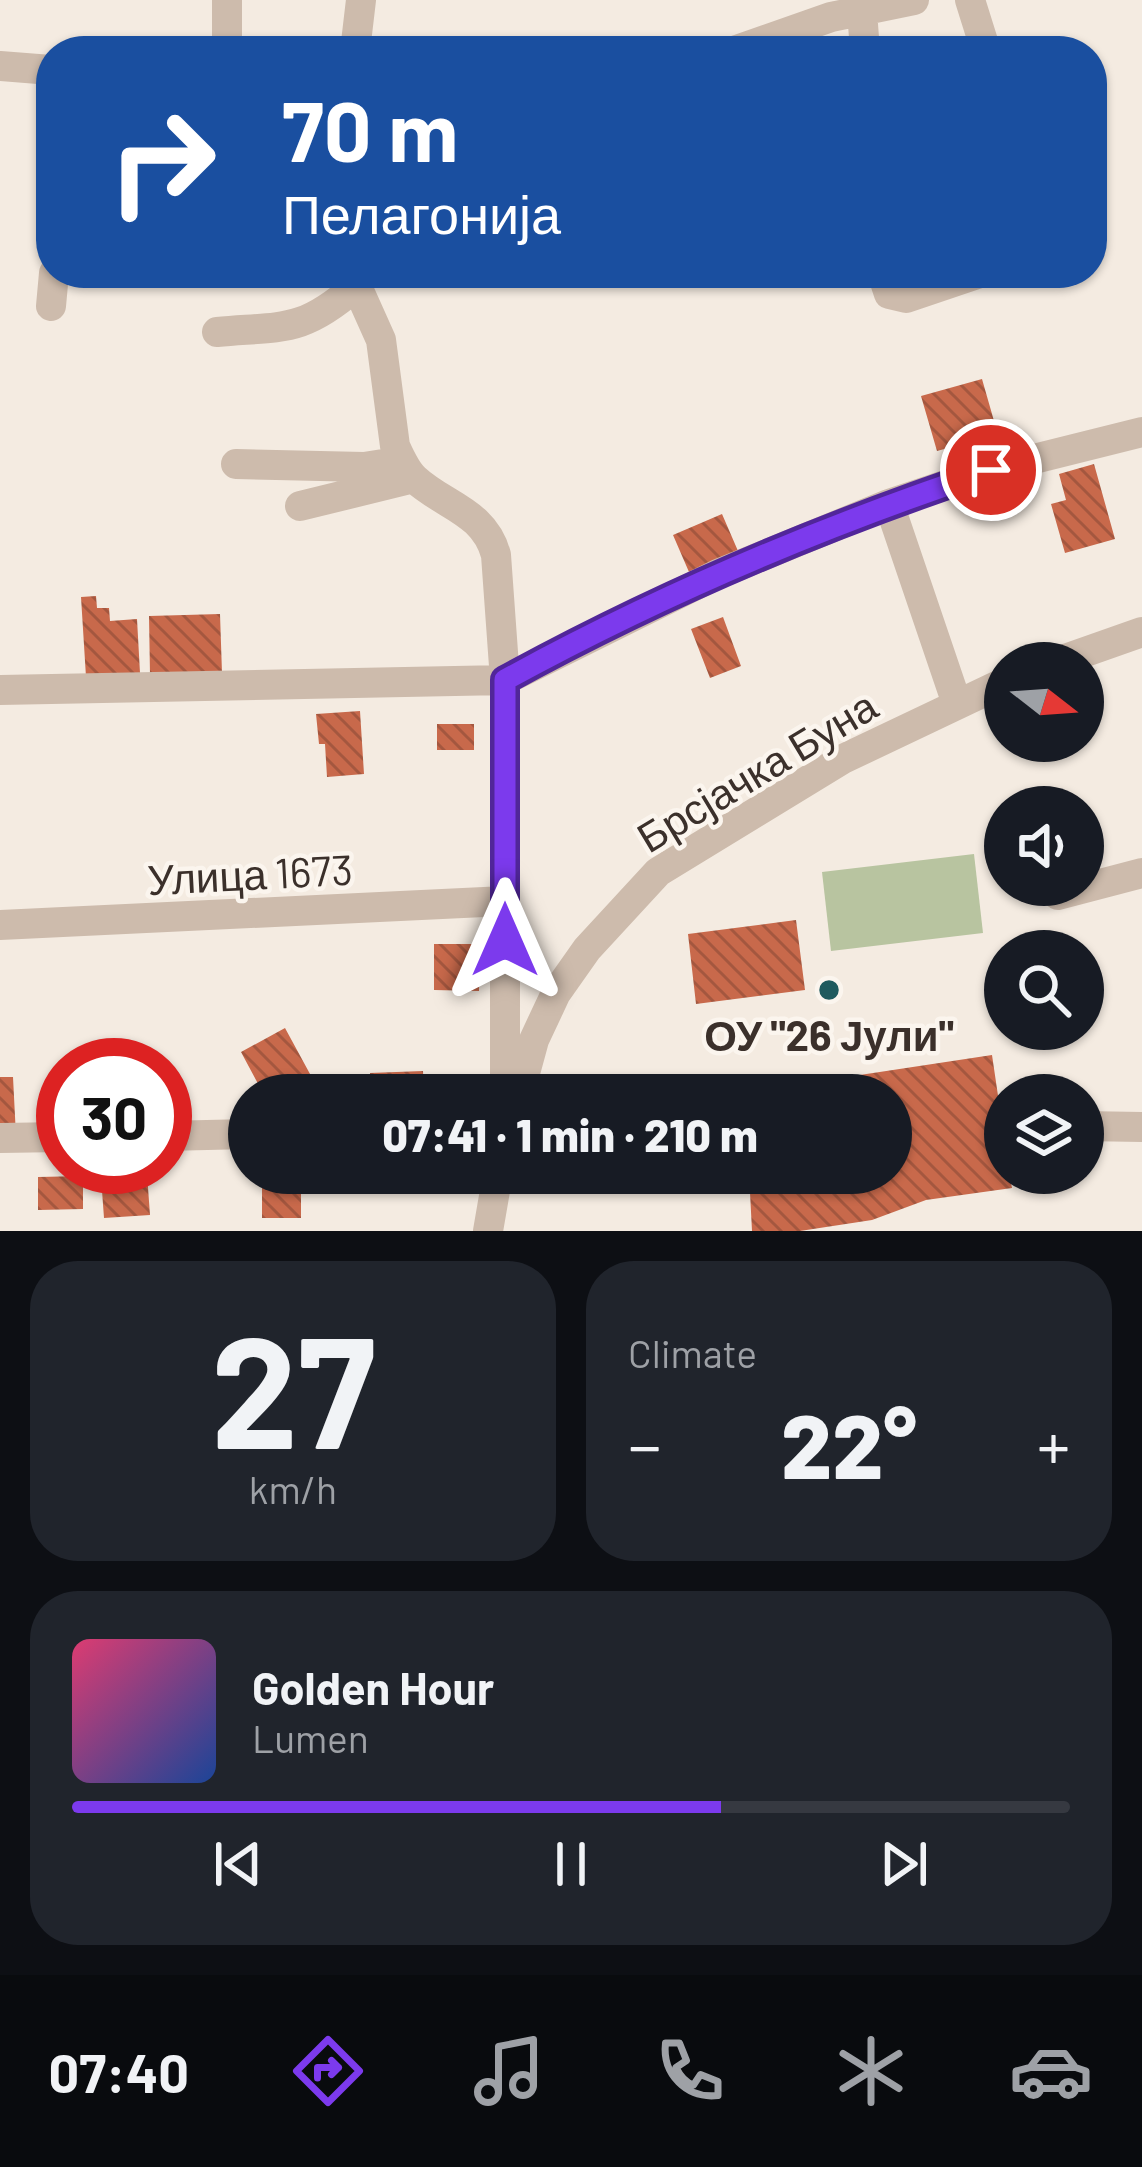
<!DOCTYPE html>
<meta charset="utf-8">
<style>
:root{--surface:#171b24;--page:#20242c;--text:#f1f3f6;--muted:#9ea1a6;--line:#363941;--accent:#7c3aed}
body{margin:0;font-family:Barlow,sans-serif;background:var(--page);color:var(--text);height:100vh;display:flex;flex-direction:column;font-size:45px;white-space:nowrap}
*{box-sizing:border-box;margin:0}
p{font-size:39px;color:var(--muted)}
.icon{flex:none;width:66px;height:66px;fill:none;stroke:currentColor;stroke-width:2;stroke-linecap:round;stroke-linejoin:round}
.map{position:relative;height:1231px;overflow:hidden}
.side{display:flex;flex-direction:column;gap:30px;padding:30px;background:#0d0f14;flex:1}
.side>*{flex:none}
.top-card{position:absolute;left:36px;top:36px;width:1071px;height:252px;border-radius:48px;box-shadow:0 3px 9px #0004;background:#1a4fa0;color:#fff;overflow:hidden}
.needle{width:78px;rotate:107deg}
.controls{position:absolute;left:984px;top:642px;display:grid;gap:24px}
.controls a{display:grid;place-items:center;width:120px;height:120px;border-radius:50%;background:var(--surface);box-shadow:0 3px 9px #0004;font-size:60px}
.speed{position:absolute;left:36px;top:1038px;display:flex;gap:24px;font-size:60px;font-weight:700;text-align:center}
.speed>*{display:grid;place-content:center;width:156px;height:156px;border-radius:50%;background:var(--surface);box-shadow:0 3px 9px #0004;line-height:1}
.speed .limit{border:18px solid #d22;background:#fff;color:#111}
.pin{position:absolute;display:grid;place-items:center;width:102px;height:102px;color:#fff;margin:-51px;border:6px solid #fff;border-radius:50%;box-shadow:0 3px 12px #0007}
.me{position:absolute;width:132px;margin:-66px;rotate:0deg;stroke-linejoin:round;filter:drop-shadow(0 0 9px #0008)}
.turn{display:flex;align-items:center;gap:42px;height:252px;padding:0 48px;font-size:54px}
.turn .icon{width:156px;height:156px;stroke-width:2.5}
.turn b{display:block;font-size:84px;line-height:102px}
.big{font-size:90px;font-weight:800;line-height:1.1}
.side .widget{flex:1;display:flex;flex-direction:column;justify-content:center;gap:18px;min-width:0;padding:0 42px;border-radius:48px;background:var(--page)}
.side .dial{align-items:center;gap:0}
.dial b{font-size:156px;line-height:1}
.song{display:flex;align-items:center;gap:36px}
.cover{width:144px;height:144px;border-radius:18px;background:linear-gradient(135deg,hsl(340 70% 55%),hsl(220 70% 35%))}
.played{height:12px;border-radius:6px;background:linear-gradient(90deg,var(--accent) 65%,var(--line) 65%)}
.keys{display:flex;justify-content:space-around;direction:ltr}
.heat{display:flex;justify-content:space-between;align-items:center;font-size:66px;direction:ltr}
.side .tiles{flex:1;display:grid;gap:30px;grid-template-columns:1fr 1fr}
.widget:last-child{grid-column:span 2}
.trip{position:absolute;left:228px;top:1074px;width:684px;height:120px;border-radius:60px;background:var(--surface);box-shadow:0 3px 9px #0004;font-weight:800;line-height:120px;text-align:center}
.menu{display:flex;height:192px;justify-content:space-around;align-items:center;background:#090b0e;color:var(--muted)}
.menu .icon{width:84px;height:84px}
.menu .current{color:var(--accent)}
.menu b{font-size:54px;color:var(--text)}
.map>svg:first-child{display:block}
.grass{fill:#b8c4a0}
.building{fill:url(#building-back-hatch)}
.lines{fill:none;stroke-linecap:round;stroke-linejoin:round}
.minor{stroke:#cdbbac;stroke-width:30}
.route-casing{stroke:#51269a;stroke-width:30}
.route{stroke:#7c3aed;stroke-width:21}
.poi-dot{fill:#1f5a5e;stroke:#fbf5ee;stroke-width:4.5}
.labels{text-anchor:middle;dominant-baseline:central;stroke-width:9;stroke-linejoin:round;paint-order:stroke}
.street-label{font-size:42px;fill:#3b302b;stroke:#fbf5ee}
.poi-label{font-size:42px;font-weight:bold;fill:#3b302b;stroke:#fbf5ee}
</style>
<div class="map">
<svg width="1142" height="1231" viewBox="0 0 1142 1231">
<defs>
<pattern id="building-back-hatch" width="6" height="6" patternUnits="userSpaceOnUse" patternTransform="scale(3)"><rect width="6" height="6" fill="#c8694b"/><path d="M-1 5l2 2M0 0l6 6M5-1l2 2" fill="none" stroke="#a4573f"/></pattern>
</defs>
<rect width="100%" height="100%" fill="#f4ebe1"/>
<!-- grass -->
<path class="grass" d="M974 854 983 933 831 951 822 872Z"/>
<!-- building -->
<path class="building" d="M982 379 1000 442 992 444 996 456 954 468 948 448 937 451 921 396Z
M1094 464 1115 539 1065 553 1051 504 1066 500 1059 474Z
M722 514 738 551 689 572 673 535Z
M96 596 97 608H109L110 621 137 619 140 673 86 677 81 597Z
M220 614 222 673 150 675 149 616Z
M723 617 741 666 710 678 691 629Z
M360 711 364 774 327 777 325 744H319L316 714Z
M437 724H474V750H437Z
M796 920 805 990 696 1004 688 934Z
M434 944H480L479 991 434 990Z
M285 1028 316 1085 296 1095H264L241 1052Z
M992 1055 1005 1143V1173H1009L1012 1188 926 1200 872 1220 800 1231H752L749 1173H891V1095H802L840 1078Z
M423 1071 424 1095H371L370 1073Z
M0 1077H13L16 1136 0 1137Z
M147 1174 150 1215 104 1218 101 1177Z
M83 1176V1209L38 1210V1177Z
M262 1182H301V1218H262Z"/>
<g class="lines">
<!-- minor -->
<path class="minor" d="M970 0 986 51
M862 11 865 51
M227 51V0
M355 51 361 0
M734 51 831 17 914 0
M0 66 51 70
M351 273 381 340 395 446C400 457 406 471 415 479 444 506 484 511 496 555L505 680V1095
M882 273 889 294 906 298 980 273
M51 306 54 273
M217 332C284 326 302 333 355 287
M236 464 364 467 402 461
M889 504 957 704
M300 506 414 478
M1054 663 1142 632
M0 690 505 680 718 574 889 504 990 470 1142 432
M1058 895 1142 873
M0 925 505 901
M519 1095 534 1040 556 993 587 949 658 872 843 759 1005 682
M1083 1126 1142 1127
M165 1136 249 1134
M0 1138 63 1137
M488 1231 498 1173"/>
</g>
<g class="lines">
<!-- route casing -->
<g class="route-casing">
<path id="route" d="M505 940V680C660 595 823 526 991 470"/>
</g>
<!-- route -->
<use href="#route" class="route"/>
</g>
<!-- markers -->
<circle class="poi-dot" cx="829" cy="990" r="12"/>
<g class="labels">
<!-- street labels -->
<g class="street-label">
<text transform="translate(756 770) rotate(-31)">Брсјачка Буна</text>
<text transform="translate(250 873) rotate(-3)">Улица 1673</text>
</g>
<!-- poi labels -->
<g class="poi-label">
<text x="829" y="1034">ОУ "26 Јули"</text>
</g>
</g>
</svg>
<div class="controls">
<a><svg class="needle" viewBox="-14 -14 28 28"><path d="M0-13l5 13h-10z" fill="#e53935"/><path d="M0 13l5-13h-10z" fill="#9ea1a6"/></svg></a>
<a><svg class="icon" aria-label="sound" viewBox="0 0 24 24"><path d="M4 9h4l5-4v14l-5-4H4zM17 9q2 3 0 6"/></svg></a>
<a><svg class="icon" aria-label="search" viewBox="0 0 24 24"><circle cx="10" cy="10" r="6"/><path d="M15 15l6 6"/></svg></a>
<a><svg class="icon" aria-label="layers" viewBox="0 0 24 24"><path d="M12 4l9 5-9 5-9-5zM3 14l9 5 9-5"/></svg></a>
</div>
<div class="speed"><div class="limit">30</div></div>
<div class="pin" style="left:991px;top:470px;background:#d93025"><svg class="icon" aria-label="arrive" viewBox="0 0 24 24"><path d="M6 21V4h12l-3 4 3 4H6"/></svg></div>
<svg class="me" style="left:505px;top:940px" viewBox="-20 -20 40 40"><path d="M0-17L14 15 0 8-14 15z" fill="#7c3aed" stroke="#fff" stroke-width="4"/></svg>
<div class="trip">07:41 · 1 min · 210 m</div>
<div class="top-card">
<div class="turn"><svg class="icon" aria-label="right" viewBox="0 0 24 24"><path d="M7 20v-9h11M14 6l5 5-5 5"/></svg><div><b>70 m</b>Пелагонија</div></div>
</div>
</div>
<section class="side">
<div class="tiles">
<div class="widget dial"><b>27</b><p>km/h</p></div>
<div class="widget"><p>Climate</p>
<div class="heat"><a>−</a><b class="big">22°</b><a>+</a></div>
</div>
<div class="widget">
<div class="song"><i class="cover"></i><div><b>Golden Hour</b><p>Lumen</p></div></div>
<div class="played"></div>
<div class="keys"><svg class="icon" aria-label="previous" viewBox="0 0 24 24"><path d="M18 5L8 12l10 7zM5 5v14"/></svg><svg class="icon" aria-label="pause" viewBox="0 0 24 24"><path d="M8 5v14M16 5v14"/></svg><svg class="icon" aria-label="next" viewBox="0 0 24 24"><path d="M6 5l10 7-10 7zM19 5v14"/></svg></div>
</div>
</div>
</section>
<nav class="menu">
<b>07:40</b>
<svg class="icon current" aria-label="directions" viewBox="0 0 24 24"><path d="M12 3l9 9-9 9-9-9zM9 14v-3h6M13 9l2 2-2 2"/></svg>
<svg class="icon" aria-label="music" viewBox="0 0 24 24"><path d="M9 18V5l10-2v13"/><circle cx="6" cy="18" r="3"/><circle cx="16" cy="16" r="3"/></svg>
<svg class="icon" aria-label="phone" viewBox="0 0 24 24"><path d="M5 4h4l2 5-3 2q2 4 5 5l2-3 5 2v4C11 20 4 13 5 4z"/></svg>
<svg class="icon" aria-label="climate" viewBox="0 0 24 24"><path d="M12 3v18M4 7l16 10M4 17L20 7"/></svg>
<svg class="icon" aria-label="car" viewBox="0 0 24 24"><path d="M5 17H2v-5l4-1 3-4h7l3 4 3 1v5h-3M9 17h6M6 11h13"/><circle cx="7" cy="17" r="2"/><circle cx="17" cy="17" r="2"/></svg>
</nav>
